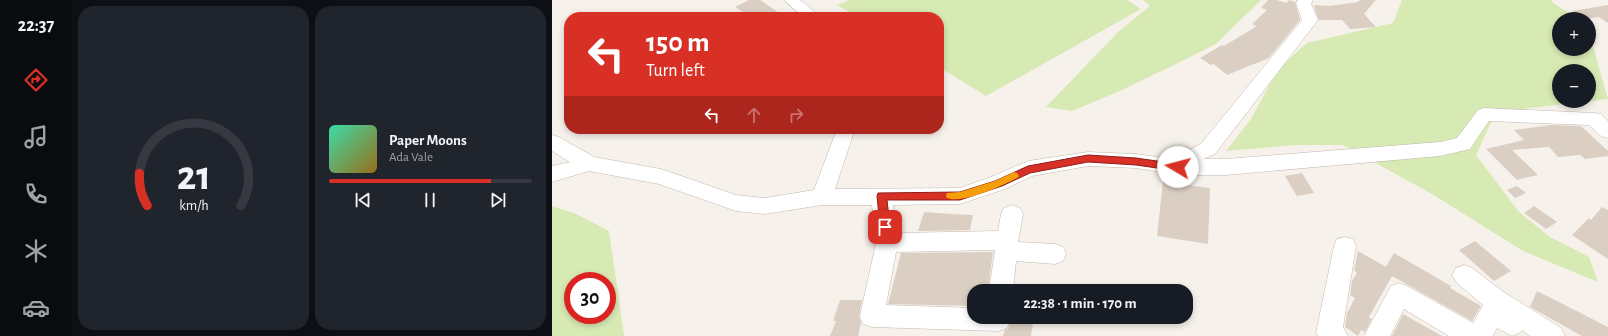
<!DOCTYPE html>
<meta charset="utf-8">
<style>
:root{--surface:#171b24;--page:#20242c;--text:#f1f3f6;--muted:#9ea1a6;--line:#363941;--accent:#d93025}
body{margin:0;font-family:"Alegreya Sans",sans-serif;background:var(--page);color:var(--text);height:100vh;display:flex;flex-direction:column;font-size:15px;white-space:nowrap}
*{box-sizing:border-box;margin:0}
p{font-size:13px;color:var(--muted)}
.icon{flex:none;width:22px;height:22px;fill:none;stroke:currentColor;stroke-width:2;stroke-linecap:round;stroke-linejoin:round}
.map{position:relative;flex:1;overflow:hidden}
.drawer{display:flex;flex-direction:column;gap:6px;padding:6px;background:#0d0f14;width:480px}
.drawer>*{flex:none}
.banner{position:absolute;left:12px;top:12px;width:380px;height:122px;border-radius:16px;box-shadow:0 2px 6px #0003;background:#d93025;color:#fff;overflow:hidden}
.controls{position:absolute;left:1000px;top:12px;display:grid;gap:8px}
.controls a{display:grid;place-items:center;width:44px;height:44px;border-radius:50%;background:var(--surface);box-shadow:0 2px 6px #0003;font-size:20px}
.speed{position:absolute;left:12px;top:272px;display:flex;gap:8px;font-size:20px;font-weight:700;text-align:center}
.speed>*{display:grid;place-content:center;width:52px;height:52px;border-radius:50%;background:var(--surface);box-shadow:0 2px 6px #0003;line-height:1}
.speed .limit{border:6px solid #d22;background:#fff;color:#111}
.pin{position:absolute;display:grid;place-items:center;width:34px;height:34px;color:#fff;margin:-17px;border-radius:8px;box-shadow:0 2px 6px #0006}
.me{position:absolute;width:44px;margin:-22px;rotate:278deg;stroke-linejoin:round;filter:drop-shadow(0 0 3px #0008)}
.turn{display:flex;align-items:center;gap:14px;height:84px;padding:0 16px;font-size:18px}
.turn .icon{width:52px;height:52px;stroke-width:2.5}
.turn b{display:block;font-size:28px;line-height:34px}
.lanes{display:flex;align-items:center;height:38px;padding:0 16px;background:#0003;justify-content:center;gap:20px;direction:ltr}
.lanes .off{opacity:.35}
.drawer .tile{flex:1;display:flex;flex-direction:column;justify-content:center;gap:6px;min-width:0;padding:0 14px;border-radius:16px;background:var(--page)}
.drawer .dial{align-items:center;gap:0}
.dial svg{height:104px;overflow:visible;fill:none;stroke:var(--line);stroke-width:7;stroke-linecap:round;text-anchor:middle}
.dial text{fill:var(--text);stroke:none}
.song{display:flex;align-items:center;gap:12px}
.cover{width:48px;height:48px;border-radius:6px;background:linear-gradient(135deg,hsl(160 70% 55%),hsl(40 70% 35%))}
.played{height:4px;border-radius:2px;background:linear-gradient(90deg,var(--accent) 80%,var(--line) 80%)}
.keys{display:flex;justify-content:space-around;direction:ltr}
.drawer .tiles{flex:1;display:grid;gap:6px;grid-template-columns:repeat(2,1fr)}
.trip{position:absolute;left:415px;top:284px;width:226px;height:40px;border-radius:16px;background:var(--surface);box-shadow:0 2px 6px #0003;font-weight:700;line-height:40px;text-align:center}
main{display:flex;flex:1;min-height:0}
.tabs{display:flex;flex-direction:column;width:72px;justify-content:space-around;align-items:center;background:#090b0e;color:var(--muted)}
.tabs .icon{width:28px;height:28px}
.tabs .current{color:var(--accent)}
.tabs b{font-size:18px;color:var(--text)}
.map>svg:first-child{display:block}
.green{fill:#d7eab4;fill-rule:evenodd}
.building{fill:#dbcfc3}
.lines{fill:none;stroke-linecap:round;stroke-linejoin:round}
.minor-casing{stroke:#c2b8ad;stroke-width:1}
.minor{fill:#fff;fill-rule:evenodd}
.route{fill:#d93025;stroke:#8d1f18}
.slow{fill:#f59e0b}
</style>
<main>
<nav class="tabs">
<b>22:37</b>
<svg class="icon current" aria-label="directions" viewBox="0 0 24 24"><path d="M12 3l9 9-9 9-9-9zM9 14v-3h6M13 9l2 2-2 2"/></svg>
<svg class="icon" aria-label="music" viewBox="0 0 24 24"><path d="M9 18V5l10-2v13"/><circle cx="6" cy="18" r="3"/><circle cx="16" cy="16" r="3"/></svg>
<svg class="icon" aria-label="phone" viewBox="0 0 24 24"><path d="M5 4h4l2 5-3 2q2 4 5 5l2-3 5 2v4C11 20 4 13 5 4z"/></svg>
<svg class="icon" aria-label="climate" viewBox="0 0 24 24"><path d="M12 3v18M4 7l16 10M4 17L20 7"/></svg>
<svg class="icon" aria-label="car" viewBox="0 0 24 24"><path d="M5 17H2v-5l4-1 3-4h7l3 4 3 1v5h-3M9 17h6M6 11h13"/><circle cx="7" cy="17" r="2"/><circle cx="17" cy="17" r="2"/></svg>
</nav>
<section class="drawer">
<div class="tiles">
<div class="tile dial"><svg viewBox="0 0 100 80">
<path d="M14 69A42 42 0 1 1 86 69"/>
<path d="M14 69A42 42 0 0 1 8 44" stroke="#d93025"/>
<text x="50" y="56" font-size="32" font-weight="700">21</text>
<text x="50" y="72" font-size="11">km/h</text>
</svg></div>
<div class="tile">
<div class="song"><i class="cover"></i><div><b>Paper Moons</b><p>Ada Vale</p></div></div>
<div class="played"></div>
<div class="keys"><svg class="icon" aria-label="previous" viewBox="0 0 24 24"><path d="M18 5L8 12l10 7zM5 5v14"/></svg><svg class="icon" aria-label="pause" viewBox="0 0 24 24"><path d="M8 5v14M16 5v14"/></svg><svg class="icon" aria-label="next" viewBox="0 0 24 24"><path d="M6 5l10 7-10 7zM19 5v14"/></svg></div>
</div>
</div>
</section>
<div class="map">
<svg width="1056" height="336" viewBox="0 0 1056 336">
<rect width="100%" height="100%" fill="#f6f1eb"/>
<!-- green -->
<path class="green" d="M297 0H575L589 9 434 96 387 67V17H305L285 5Z
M591 0H709L664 44 624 64 570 90 520 111 494 107 566 32 598 6Z
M850 0H1000L1001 3 1024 17 1025 19H1007V49H1037V37L1040 43 1056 99 944 112 924 155 967 212 998 237 1037 257 1046 282 971 251 880 194 791 145H746L674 151 699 119 726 69 755 43 841 23ZM1007 71H1037V101H1007Z
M0 206 22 213 57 231 72 336H0ZM21 281H55V315H21Z"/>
<!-- building -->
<path class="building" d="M197 0H208L233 17H199L183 7Z
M716 0H725L734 3 737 0 743 2 748 20 717 58 675 75 662 64 659 65 648 58 670 45 672 46 705 26 700 24 715 10 709 8Z
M808 0H824L812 14 824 27 798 29 790 20H767L763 10 762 5 777 6 806 2Z
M1056 5V23L1047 17 1032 19 1021 11Z
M999 125 1029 126 1056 151V156L1033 159 1028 155 1006 157 997 147 960 150 986 175 965 180 934 149 972 140 962 130Z
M750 173 762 193 745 196 733 176Z
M611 182 658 188 656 244 605 236Z
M965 186 974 193 963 198 955 190Z
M982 206 1005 222 994 229 972 213Z
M1050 207 1056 210V259L1020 235 1037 218 1039 220Z
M372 212 399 214 421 215 418 230 366 231Z
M923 241 959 271 942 281 907 250Z
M806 251 834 267 842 253 899 286 898 288 929 306 920 321 840 276 817 317 820 319 813 332 809 330 806 336 793 327 795 313 803 298 798 295 800 281 805 273 802 270Z
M441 252 436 291H422V306L336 304 349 253Z
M985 291 1056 327V336H1030L978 307Z
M288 300H310L307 316 309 323 306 336H278L284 321H281Z
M851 314 890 336H840Z
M460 317H482L479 336H451L453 330 456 329Z"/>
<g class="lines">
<!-- minor casing -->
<g class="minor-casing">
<path id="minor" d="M232 0H248L269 17H251Z
M746 0H761L759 4 766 20 663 154 651 159H674L888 142 905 138 926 110 932 108 1042 113 1049 114 1056 121V138L1049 136 1037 125 937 121 918 149 888 156 674 175H626L584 168 536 166 480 176 453 189 408 204 341 205 345 233 446 231 449 214 452 208 460 205 468 208 471 214 466 242 503 244 511 247 514 254 511 261 503 264 464 261 461 291H437L443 250 344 252 334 305 422 308V317H459L455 328 446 331 320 327 311 324 308 316 324 243 320 205H270L213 214 184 211 107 184 37 171 0 182V166L18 162 0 151V135L7 137 42 157 109 169 184 195 213 198 262 190 285 129H303L283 189 408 188 439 177 476 161 536 152 584 154 613 158 615 155 630 153 649 144 750 20 744 3Z
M793 237 801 239 804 246 791 327 796 336H766L764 333 782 246 785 239Z
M912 265 920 268 950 291 1009 328 1013 336H978L970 330 969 332 960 336 945 328 941 336H897L852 309 838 336H812L839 286 847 283 855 286 921 323 931 305 904 282 900 275 904 268Z"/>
</g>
<!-- minor -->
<use href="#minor" class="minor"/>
</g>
<!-- route -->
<path class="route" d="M536 155 584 158 626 164 631 167 626 171 584 165 536 162 478 173 450 186 408 200H335L338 227 337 230H330L328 227 325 196 326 193 408 192 443 181 476 166Z"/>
<!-- slow -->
<path class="slow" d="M462 172 465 173 467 176 465 178C449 186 412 204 395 198L394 196 395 193 408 192 443 181Z"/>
</svg>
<div class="controls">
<a>+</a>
<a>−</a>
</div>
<div class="speed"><div class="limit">30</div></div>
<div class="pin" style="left:333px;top:227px;background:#d93025"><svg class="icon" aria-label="arrive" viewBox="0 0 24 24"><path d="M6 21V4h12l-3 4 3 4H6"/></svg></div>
<svg class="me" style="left:626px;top:167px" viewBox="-20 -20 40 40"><circle r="19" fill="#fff"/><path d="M0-13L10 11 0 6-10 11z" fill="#d93025"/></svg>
<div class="trip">22:38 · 1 min · 170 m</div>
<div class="banner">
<div class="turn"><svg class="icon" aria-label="left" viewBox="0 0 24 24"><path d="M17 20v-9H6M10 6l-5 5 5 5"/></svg><div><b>150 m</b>Turn left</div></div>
<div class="lanes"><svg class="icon" aria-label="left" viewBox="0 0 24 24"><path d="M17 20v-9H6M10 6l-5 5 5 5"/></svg><svg class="icon off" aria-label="ahead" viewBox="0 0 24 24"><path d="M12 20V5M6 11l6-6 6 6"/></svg><svg class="icon off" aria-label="right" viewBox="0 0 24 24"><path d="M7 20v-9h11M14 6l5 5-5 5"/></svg></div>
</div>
</div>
</main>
